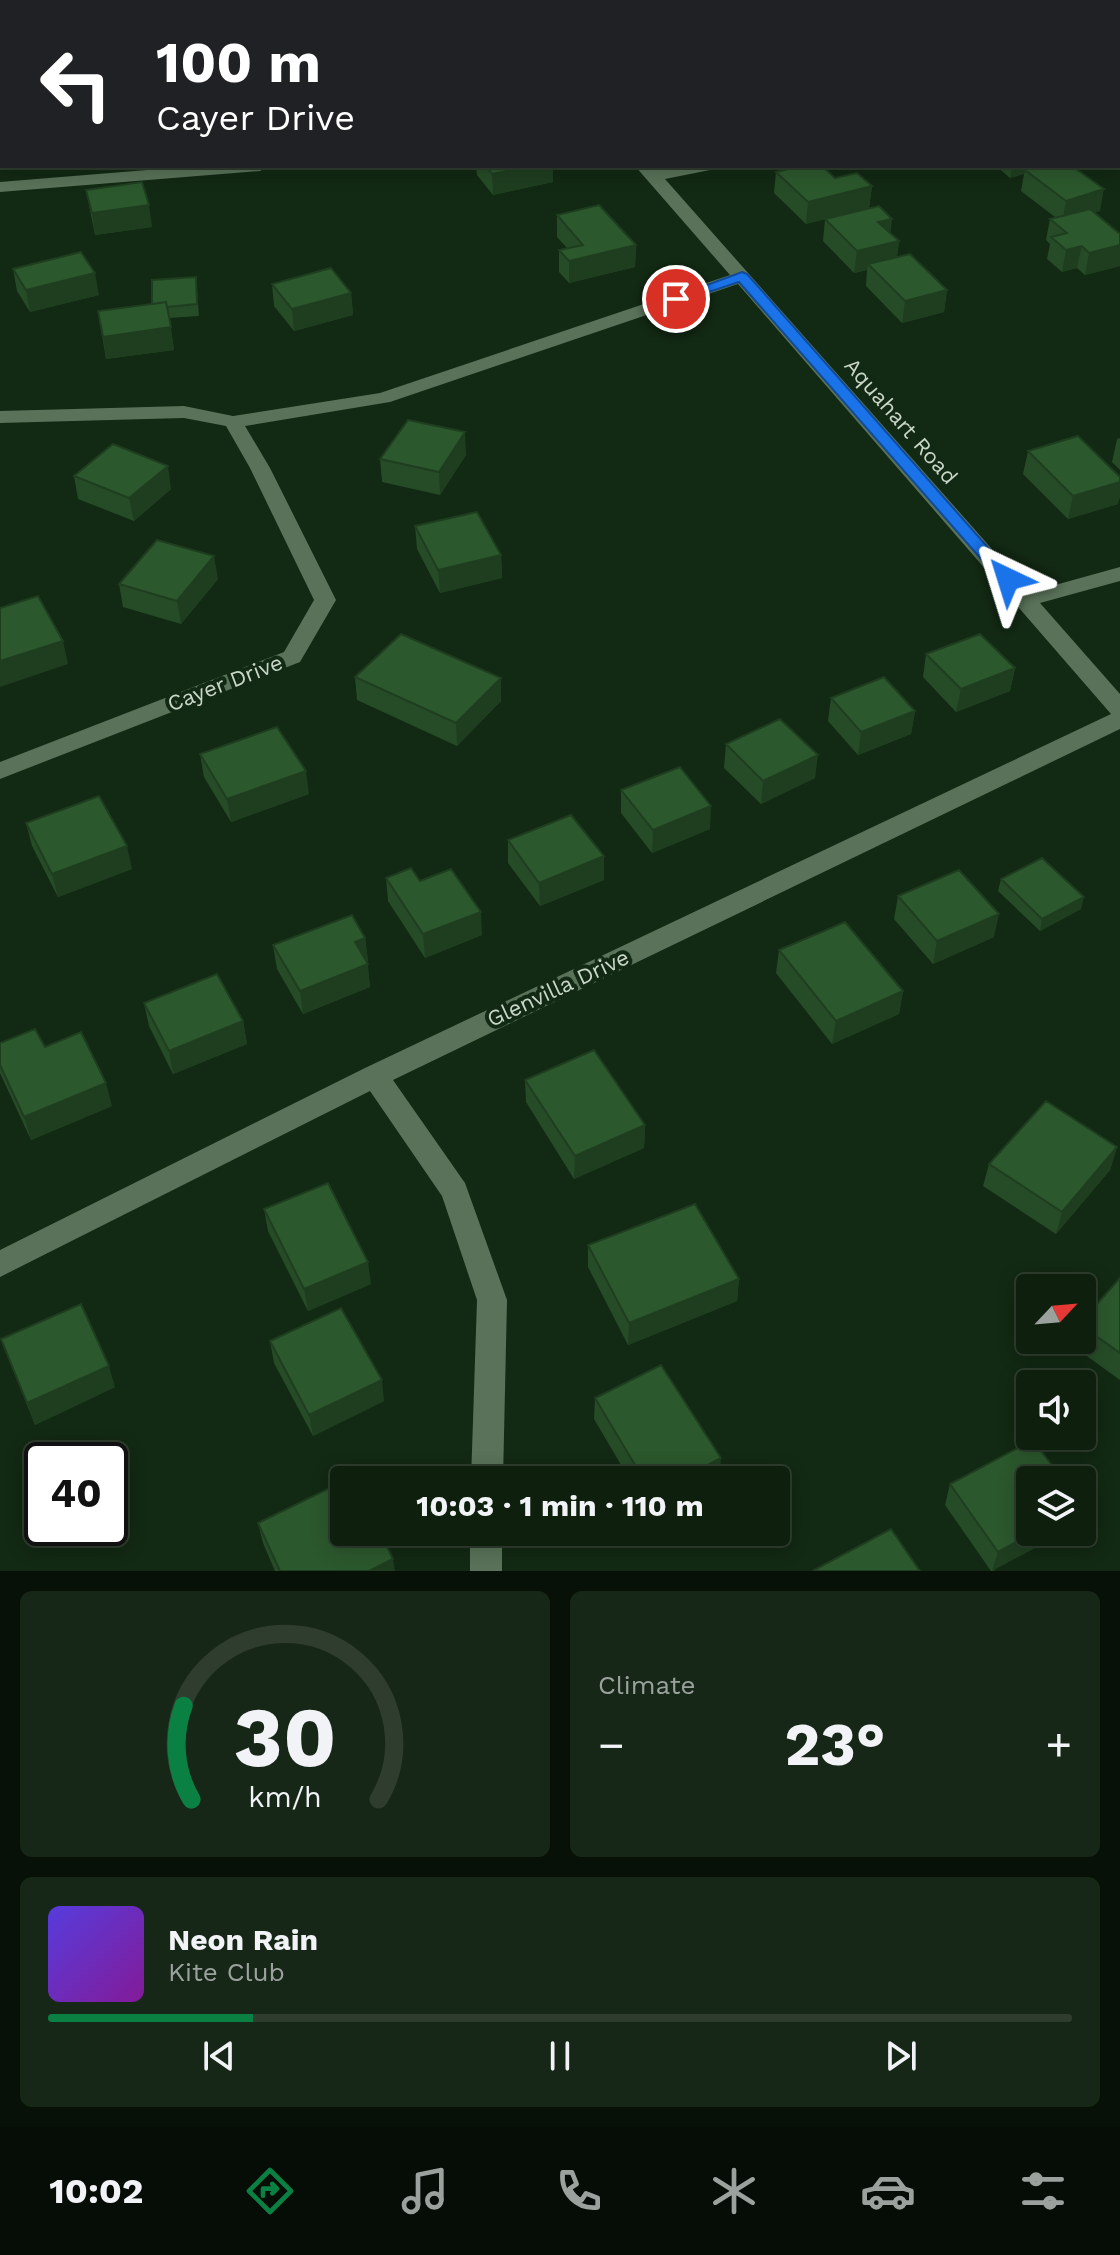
<!DOCTYPE html>
<meta charset="utf-8">
<style>
:root{--surface:#0e1f0e;--page:#172717;--text:#f1f3f6;--muted:#9ba29e;--line:#2e3d2e;--accent:#0b8043}
body{margin:0;font-family:"Work Sans",sans-serif;background:var(--page);color:var(--text);height:100vh;display:flex;flex-direction:column;font-size:30px;white-space:nowrap}
*{box-sizing:border-box;margin:0}
p{font-size:26px;color:var(--muted)}
.icon{flex:none;width:44px;height:44px;fill:none;stroke:currentColor;stroke-width:2;stroke-linecap:round;stroke-linejoin:round}
.map{position:relative;height:1571px;overflow:hidden}
.drawer{display:flex;flex-direction:column;gap:20px;padding:20px;background:#081108;flex:1}
.drawer>*{flex:none}
.hud{position:absolute;left:0px;top:0px;width:1120px;height:168px;box-shadow:0 4px 20px #0003,0 0 0 2px var(--line);background:#202124;color:#fff;overflow:hidden}
.needle{width:52px;rotate:64deg}
.buttons{position:absolute;left:1016px;top:1274px;display:grid;gap:16px}
.buttons a{display:grid;place-items:center;width:80px;height:80px;border-radius:8px;background:var(--surface);box-shadow:0 4px 20px #0003,0 0 0 2px var(--line);font-size:40px}
.speed{position:absolute;left:24px;top:1442px;display:flex;gap:16px;font-size:40px;font-weight:700;text-align:center}
.speed>*{display:grid;place-content:center;width:104px;height:104px;border-radius:50%;background:var(--surface);box-shadow:0 4px 20px #0003,0 0 0 2px var(--line);line-height:1}
.speed .limit{border:4px solid #111;border-radius:12px;background:#fff;color:#111}
.pin{position:absolute;display:grid;place-items:center;width:68px;height:68px;color:#fff;margin:-34px;border:4px solid #fff;border-radius:50%;box-shadow:0 2px 8px #0007}
.me{position:absolute;width:88px;margin:-44px;rotate:319deg;stroke-linejoin:round;filter:drop-shadow(0 0 6px #0008)}
.turn{display:flex;align-items:center;gap:28px;height:168px;padding:0 24px;font-size:36px}
.turn .icon{width:104px;height:104px;stroke-width:2.5}
.turn b{display:block;font-size:56px;line-height:68px}
.big{font-size:60px;font-weight:700;line-height:1.1}
.drawer .widget{flex:1;display:flex;flex-direction:column;justify-content:center;gap:12px;min-width:0;padding:0 28px;border-radius:12px;background:var(--page)}
.drawer .dial{align-items:center;gap:0}
.dial svg{height:208px;overflow:visible;fill:none;stroke:var(--line);stroke-width:7;stroke-linecap:round;text-anchor:middle}
.dial text{fill:var(--text);stroke:none}
.song{display:flex;align-items:center;gap:24px}
.cover{width:96px;height:96px;border-radius:12px;background:linear-gradient(135deg,hsl(250 70% 55%),hsl(290 70% 35%))}
.played{height:8px;border-radius:4px;background:linear-gradient(90deg,var(--accent) 20%,var(--line) 20%)}
.keys{display:flex;justify-content:space-around;direction:ltr}
.heat{display:flex;justify-content:space-between;align-items:center;font-size:44px;direction:ltr}
.drawer .tiles{flex:1;display:grid;gap:20px;grid-template-columns:1fr 1fr}
.widget:last-child{grid-column:span 2}
.trip{position:absolute;left:330px;top:1466px;width:460px;height:80px;border-radius:8px;background:var(--surface);box-shadow:0 4px 20px #0003,0 0 0 2px var(--line);font-weight:700;line-height:80px;text-align:center}
.menu{display:flex;height:128px;justify-content:space-around;align-items:center;background:#060c06;color:var(--muted)}
.menu .icon{width:56px;height:56px}
.menu .selected{color:var(--accent)}
.menu b{font-size:36px;color:var(--text)}
.map>svg:first-child{display:block}
.lines{fill:none;stroke-linecap:round;stroke-linejoin:round}
.minor{fill:#597259;fill-rule:evenodd}
.wall{fill:#264c27}
.shaded-wall{fill:#1f3e20}
.building{fill:#2c582d;stroke:#1f3e20;stroke-width:2}
.route{fill:#1a73e8;stroke:#114b97;stroke-width:2}
.labels{text-anchor:middle;dominant-baseline:central;stroke-width:8;stroke-linejoin:round;paint-order:stroke}
.street-label{font-size:22px;fill:#c9d7c9;stroke:#122913}
</style>
<div class="map">
<svg width="1120" height="1571" viewBox="0 0 1120 1571">
<rect width="100%" height="100%" fill="#122913"/>
<g class="lines">
<!-- minor -->
<path class="minor" d="M58 0H77L79 2H60Z
M509 0H525L526 2H510Z
M918 0H935L937 2H920Z
M1118 76H1120V86H1118Z
M1118 154H1120V166H1118Z
M196 166H269L260 171 0 192V182Z
M635 166H653L657 170 678 166H713L710 170 665 179 1030 592 1120 567V581L1040 603 1120 694V729L393 1080 465 1183 507 1300 503 1480H471L477 1300 442 1196 370 1091 0 1277V1250L365 1068 1111 714 738 284 390 402 245 426 270 468 336 600 300 662 0 779V762L284 652 314 600 250 468 226 426 184 418 0 423V411L184 406 233 416 380 393 730 275Z
M470 1532H502V1571H470Z"/>
</g>
<!-- wall -->
<path class="wall" d="M173 0H219L214 2H176Z
M248 0H317V2H248Z
M792 0H879V2H792Z
M1005 0H1080V2H1007Z
M476 166H553V182L493 195 477 175Z
M996 166H1072L1100 211 1095 212 1120 234V266L1085 275 1077 268 1062 272 1047 259 1050 244 1046 240 1050 219 1055 217 1021 191 1024 174 1010 178Z
M776 172 835 178 872 186 869 208 806 224 774 193Z
M86 190 152 227 95 235Z
M557 215 636 245 635 267 569 283 559 272V250L567 248 557 237Z
M825 219 890 233 899 241 897 257 947 290 944 312 902 323 866 286 867 270 854 273 823 241Z
M13 269 99 295 30 312 17 291Z
M196 277 199 316 169 318 174 350 106 359 98 311 152 304Z
M272 284 351 293 353 315 294 331 274 306Z
M1120 438V470L1112 462 1117 439Z
M1028 451 1118 504 1068 519 1023 474Z
M466 455 440 495 382 482 380 459Z
M74 476 171 489 134 521 78 499Z
M415 526 501 555 502 578 440 593 417 549Z
M218 579 181 624 123 607 119 584Z
M926 654 1015 668 1010 691 956 712 923 677Z
M355 677 501 678V701L457 746 357 700Z
M831 698 915 711 911 734 858 755 828 721Z
M726 744 815 778 761 804 724 768Z
M200 754 309 794 231 822 204 777Z
M621 790 710 829 652 853 621 813Z
M26 823 132 869 58 897 32 846Z
M508 840 604 880 540 906 508 863Z
M386 878 420 881 482 935 425 958 388 901Z
M1001 879 1081 909 1040 931 998 891Z
M898 896 994 937 933 964 894 919Z
M365 938 368 961H366L370 987 303 1014 277 969 273 945Z
M779 950 903 991 899 1014 832 1044 776 973Z
M144 1003 243 1021 247 1044 173 1074 149 1026Z
M0 1043 112 1106 31 1140 0 1073Z
M525 1080 645 1125 644 1148 574 1179 526 1102Z
M1117 1147 1110 1170 1056 1234 983 1186 989 1164Z
M264 1209 371 1284 308 1311 268 1231Z
M588 1245 739 1279 737 1301 628 1345 588 1267Z
M1120 1278V1380L1073 1346 1074 1340H1082V1321Z
M1 1339 115 1387 35 1425Z
M270 1341 384 1401 313 1436 274 1363Z
M595 1398 719 1479 630 1480 594 1419Z
M1063 1480 994 1571H991L945 1505 950 1484Z
M258 1523 395 1571H275L263 1543Z"/>
<!-- shaded-wall -->
<path class="shaded-wall" d="M190 0H219L214 2H191Z
M305 0H317V2H300Z
M638 0H669V2H628Z
M851 0H879V2H841Z
M1042 0H1080V2H1033Z
M1120 30V50H1118V31Z
M2 128V150L0 151V129Z
M530 166H553V182L493 195 492 174Z
M1012 166H1054L1025 170 1024 174 1010 178Z
M872 186 869 208 806 224 808 202Z
M1104 189 1100 211 1062 222 1066 201Z
M149 205 152 227 95 235 92 213Z
M892 219 890 240 878 222Z
M899 241 896 263 868 264 867 270 854 273 857 251Z
M636 245 635 267 569 283V261Z
M1120 245V266L1085 275 1089 253Z
M1082 246 1077 268 1062 272 1066 250Z
M95 273 99 295 30 312 26 290Z
M947 290 944 312 902 323 905 301Z
M351 293 353 315 294 331 292 309Z
M171 327 174 350 106 359 103 337Z
M465 432 466 455 440 495 439 472Z
M168 466 171 489 134 521 129 498Z
M1120 482V497L1118 504 1068 519 1073 496Z
M501 555 502 578 440 593 438 570Z
M214 556 218 579 181 624 177 601Z
M63 641 68 664 0 687V661Z
M1015 668 1010 691 956 712 961 689Z
M501 678V701L457 746 456 723Z
M915 711 911 734 858 755 861 732Z
M818 755 815 778 761 804 763 781Z
M306 771 309 794 231 822 227 799Z
M711 806 710 829 652 853 653 830Z
M127 846 132 869 58 897 52 874Z
M604 856V880L540 906 539 883Z
M1084 897 1081 909 1040 931 1042 919Z
M481 912 482 935 425 958 423 934Z
M999 914 994 937 933 964 937 941Z
M365 938 368 961 357 965 355 942Z
M368 964 370 987 303 1014 300 991Z
M903 991 899 1014 832 1044 836 1021Z
M243 1021 247 1044 173 1074 169 1051Z
M106 1083 112 1106 31 1140 24 1117Z
M645 1125 644 1148 574 1179 575 1156Z
M1117 1147 1110 1170 1056 1234 1062 1212Z
M368 1262 371 1284 308 1311 304 1289Z
M739 1279 737 1301 628 1345 629 1323Z
M109 1366 115 1387 35 1425 27 1403Z
M382 1380 384 1401 313 1436 309 1415Z
M721 1458 719 1479 717 1480H679Z
M1035 1532H1065L992 1571 998 1552Z
M393 1559 395 1571H369Z"/>
<!-- building -->
<path class="building" d="M259 0H305L300 2H264Z
M593 0H638L628 2H595Z
M810 0H851L841 2H812Z
M1018 0H1042L1033 2H1021Z
M2 10V32H0V11Z
M1118 17 1120 18V30L1118 31Z
M486 166H530L492 174Z
M800 166H822L835 178 857 173 872 186 808 202 776 172Z
M1037 166H1072L1104 189 1066 201 1025 170Z
M142 182 149 205 92 213 86 190Z
M599 205 636 245 569 261 559 250 583 245 557 215Z
M879 206 892 219 878 222 899 241 857 251 825 219Z
M1090 209 1120 234V245L1089 253 1082 246 1066 250 1051 237 1067 233 1050 219Z
M81 252 95 273 26 290 13 269Z
M910 254 947 290 905 301 868 264Z
M331 268 351 293 292 309 272 284Z
M196 277 197 304 167 307 166 302 152 304V280Z
M166 302 171 327 103 337 98 311Z
M408 420 465 432 439 472 380 459Z
M1078 436 1120 477V482L1073 496 1028 451Z
M113 444 168 466 129 498 74 476Z
M477 512 501 555 438 570 415 526Z
M157 540 214 556 177 601 119 584Z
M38 596 63 641 0 661V608Z
M401 634 501 678 456 723 355 677Z
M980 634 1015 668 961 689 926 654Z
M884 677 915 711 861 732 831 698Z
M780 719 818 755 763 781 726 744Z
M277 727 306 771 227 799 200 754Z
M680 767 711 806 653 830 621 790Z
M99 796 127 846 52 874 26 823Z
M571 815 604 856 539 883 508 840Z
M1042 858 1084 897 1042 919 1001 879Z
M411 868 420 881 451 869 481 912 423 934 386 878Z
M959 870 999 914 937 941 898 896Z
M352 915 365 938 355 942 368 964 300 991 273 945Z
M845 922 903 991 836 1021 779 950Z
M217 974 243 1021 169 1051 144 1003Z
M35 1029 45 1047 81 1032 106 1083 24 1117 0 1065V1043Z
M594 1050 645 1125 575 1156 525 1080Z
M1046 1101 1117 1147 1062 1212 989 1164Z
M328 1183 368 1262 304 1289 264 1209Z
M695 1204 739 1279 629 1323 588 1245Z
M1120 1278V1353L1082 1326V1321Z
M81 1304 109 1366 27 1403 1 1339Z
M341 1308 382 1380 309 1415 270 1341Z
M661 1365 721 1458 679 1480H644L595 1398Z
M1033 1440 1063 1480H1030V1532H1035L998 1552 950 1484Z
M344 1481V1532H380L393 1559 369 1571H280L258 1523Z
M891 1529 920 1571H815L814 1570Z"/>
<!-- route -->
<path class="route" d="M742 272 747 274 1013 576 1016 579 1013 583H1002L739 282 676 303 669 299Z"/>
<g class="labels">
<!-- street labels -->
<g class="street-label">
<text transform="translate(901 421) rotate(49)">Aquahart Road</text>
<text transform="translate(225 683) rotate(-21)">Cayer Drive</text>
<text transform="translate(558 988) rotate(-25)">Glenvilla Drive</text>
</g>
</g>
</svg>
<div class="buttons">
<a><svg class="needle" viewBox="-14 -14 28 28"><path d="M0-13l5 13h-10z" fill="#e53935"/><path d="M0 13l5-13h-10z" fill="#9ba29e"/></svg></a>
<a><svg class="icon" aria-label="sound" viewBox="0 0 24 24"><path d="M4 9h4l5-4v14l-5-4H4zM17 9q2 3 0 6"/></svg></a>
<a><svg class="icon" aria-label="layers" viewBox="0 0 24 24"><path d="M12 4l9 5-9 5-9-5zM3 14l9 5 9-5"/></svg></a>
</div>
<div class="speed"><div class="limit">40</div></div>
<div class="pin" style="left:676px;top:299px;background:#d93025"><svg class="icon" aria-label="arrive" viewBox="0 0 24 24"><path d="M6 21V4h12l-3 4 3 4H6"/></svg></div>
<svg class="me" style="left:1008px;top:579px" viewBox="-20 -20 40 40"><path d="M0-17L14 15 0 8-14 15z" fill="#1a73e8" stroke="#fff" stroke-width="4"/></svg>
<div class="trip">10:03 · 1 min · 110 m</div>
<div class="hud">
<div class="turn"><svg class="icon" aria-label="left" viewBox="0 0 24 24"><path d="M17 20v-9H6M10 6l-5 5 5 5"/></svg><div><b>100 m</b>Cayer Drive</div></div>
</div>
</div>
<section class="drawer">
<div class="tiles">
<div class="widget dial"><svg viewBox="0 0 100 80">
<path d="M14 69A42 42 0 1 1 86 69"/>
<path d="M14 69A42 42 0 0 1 11 33" stroke="#0b8043"/>
<text x="50" y="56" font-size="32" font-weight="700">30</text>
<text x="50" y="72" font-size="11">km/h</text>
</svg></div>
<div class="widget"><p>Climate</p>
<div class="heat"><a>−</a><b class="big">23°</b><a>+</a></div>
</div>
<div class="widget">
<div class="song"><i class="cover"></i><div><b>Neon Rain</b><p>Kite Club</p></div></div>
<div class="played"></div>
<div class="keys"><svg class="icon" aria-label="previous" viewBox="0 0 24 24"><path d="M18 5L8 12l10 7zM5 5v14"/></svg><svg class="icon" aria-label="pause" viewBox="0 0 24 24"><path d="M8 5v14M16 5v14"/></svg><svg class="icon" aria-label="next" viewBox="0 0 24 24"><path d="M6 5l10 7-10 7zM19 5v14"/></svg></div>
</div>
</div>
</section>
<nav class="menu">
<b>10:02</b>
<svg class="icon selected" aria-label="directions" viewBox="0 0 24 24"><path d="M12 3l9 9-9 9-9-9zM9 14v-3h6M13 9l2 2-2 2"/></svg>
<svg class="icon" aria-label="music" viewBox="0 0 24 24"><path d="M9 18V5l10-2v13"/><circle cx="6" cy="18" r="3"/><circle cx="16" cy="16" r="3"/></svg>
<svg class="icon" aria-label="phone" viewBox="0 0 24 24"><path d="M5 4h4l2 5-3 2q2 4 5 5l2-3 5 2v4C11 20 4 13 5 4z"/></svg>
<svg class="icon" aria-label="climate" viewBox="0 0 24 24"><path d="M12 3v18M4 7l16 10M4 17L20 7"/></svg>
<svg class="icon" aria-label="car" viewBox="0 0 24 24"><path d="M5 17H2v-5l4-1 3-4h7l3 4 3 1v5h-3M9 17h6M6 11h13"/><circle cx="7" cy="17" r="2"/><circle cx="17" cy="17" r="2"/></svg>
<svg class="icon" aria-label="filters" viewBox="0 0 24 24"><path d="M4 7h16M4 17h16"/><circle cx="9" cy="7" r="2"/><circle cx="15" cy="17" r="2"/></svg>
</nav>
